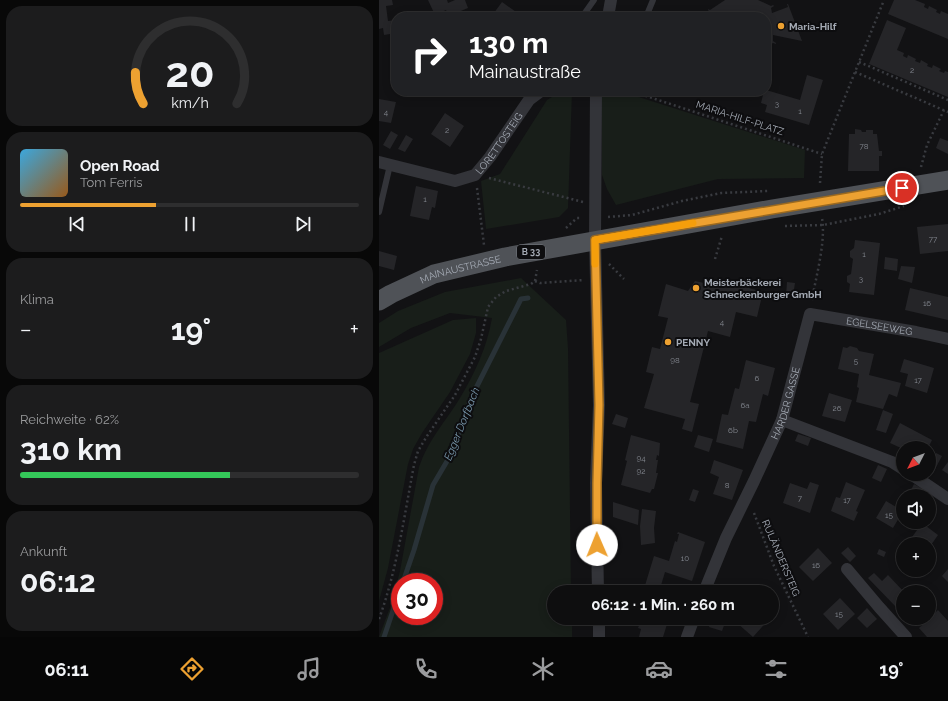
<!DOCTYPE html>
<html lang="de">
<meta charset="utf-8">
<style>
:root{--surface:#0e0e0f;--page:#1c1c1d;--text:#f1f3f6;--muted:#9b9c9e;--line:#2e2e2f;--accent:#eda131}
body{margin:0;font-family:Raleway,sans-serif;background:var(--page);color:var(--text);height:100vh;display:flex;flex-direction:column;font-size:15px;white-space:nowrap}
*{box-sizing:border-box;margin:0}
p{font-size:13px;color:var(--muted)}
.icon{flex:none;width:22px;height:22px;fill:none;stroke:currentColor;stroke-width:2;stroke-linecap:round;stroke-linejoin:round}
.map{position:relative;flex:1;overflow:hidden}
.panel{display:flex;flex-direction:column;gap:6px;padding:6px;background:#080808;width:379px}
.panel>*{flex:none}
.top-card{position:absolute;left:12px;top:12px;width:380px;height:84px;border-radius:16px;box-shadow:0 2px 10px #0003,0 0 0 1px var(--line);background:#202124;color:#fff;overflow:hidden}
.needle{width:26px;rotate:228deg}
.tools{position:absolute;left:517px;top:441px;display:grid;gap:8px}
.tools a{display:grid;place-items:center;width:40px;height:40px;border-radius:50%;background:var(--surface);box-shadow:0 2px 10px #0003,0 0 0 1px var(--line);font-size:20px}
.speed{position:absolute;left:12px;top:573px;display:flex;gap:8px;font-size:20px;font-weight:700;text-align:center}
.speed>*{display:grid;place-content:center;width:52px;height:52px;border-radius:50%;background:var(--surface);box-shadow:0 2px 10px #0003,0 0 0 1px var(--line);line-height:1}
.speed .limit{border:6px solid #d22;background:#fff;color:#111}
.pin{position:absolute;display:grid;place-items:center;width:34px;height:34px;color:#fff;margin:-17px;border:2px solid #fff;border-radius:50%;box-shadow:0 1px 4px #0007}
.me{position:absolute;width:44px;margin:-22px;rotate:359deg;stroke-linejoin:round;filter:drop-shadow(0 0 3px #0008)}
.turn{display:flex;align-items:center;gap:14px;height:84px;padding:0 12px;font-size:18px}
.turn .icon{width:52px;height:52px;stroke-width:2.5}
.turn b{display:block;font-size:28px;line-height:34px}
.big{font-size:30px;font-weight:700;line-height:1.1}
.panel .tile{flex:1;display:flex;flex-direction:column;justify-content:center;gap:6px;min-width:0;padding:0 14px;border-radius:16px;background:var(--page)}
.panel .dial{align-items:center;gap:0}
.dial svg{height:104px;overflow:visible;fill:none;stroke:var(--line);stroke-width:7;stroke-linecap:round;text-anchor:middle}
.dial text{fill:var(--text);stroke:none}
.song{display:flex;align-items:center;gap:12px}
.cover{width:48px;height:48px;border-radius:6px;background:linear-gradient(135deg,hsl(200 70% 55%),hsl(30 70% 35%))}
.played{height:4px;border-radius:2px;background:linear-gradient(90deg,var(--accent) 40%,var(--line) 40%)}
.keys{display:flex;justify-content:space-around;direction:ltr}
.heat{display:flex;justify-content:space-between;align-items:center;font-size:22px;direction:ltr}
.charge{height:6px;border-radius:3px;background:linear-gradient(90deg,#34c759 62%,var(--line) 0)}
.trip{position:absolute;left:168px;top:585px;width:232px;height:40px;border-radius:20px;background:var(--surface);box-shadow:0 2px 10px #0003,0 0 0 1px var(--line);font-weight:700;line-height:40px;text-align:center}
.dock{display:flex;height:64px;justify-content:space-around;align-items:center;background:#060606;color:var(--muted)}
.dock .icon{width:28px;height:28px}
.dock .selected{color:var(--accent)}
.dock b{font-size:18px;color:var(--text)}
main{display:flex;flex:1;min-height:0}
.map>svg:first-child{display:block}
.green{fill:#181e19;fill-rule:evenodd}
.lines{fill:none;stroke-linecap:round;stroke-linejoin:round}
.stream{stroke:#293237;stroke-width:5}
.building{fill:#252528}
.path{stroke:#393b40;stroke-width:2.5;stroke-dasharray:2 3;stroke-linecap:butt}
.lane{stroke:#333439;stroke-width:6}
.street{stroke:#333439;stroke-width:12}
.primary{stroke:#4f5257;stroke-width:19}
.route-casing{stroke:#9a6920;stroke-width:10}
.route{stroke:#eda131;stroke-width:7}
.slow{stroke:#f59e0b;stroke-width:7}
.poi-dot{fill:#eda131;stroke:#0d0d0f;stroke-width:1.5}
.labels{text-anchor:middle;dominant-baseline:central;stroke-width:4;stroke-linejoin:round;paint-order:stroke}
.number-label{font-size:8px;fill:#848890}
.shield{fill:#0d0d0f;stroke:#777b82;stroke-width:1}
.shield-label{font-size:9px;font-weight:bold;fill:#a4aab4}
.poi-label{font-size:10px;font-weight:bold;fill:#a4aab4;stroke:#0d0d0f;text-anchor:start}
.street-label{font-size:10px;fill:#a4aab4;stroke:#0d0d0f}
.water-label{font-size:11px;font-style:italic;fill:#7b9aaf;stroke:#0d0d0f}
</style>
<main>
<section class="panel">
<div class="tile dial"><svg viewBox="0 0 100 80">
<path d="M14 69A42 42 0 1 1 86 69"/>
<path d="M14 69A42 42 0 0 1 8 45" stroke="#eda131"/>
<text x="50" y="56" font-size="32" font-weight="700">20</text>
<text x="50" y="72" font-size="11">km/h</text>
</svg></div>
<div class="tile">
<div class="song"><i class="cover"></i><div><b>Open Road</b><p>Tom Ferris</p></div></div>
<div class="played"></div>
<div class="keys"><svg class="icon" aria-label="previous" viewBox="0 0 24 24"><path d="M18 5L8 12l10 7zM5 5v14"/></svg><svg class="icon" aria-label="pause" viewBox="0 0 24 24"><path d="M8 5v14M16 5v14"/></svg><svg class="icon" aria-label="next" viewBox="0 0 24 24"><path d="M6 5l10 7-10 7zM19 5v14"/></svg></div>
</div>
<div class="tile"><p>Klima</p>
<div class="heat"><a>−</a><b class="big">19°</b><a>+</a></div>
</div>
<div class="tile"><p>Reichweite · 62%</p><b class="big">310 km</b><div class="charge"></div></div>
<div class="tile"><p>Ankunft</p><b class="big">06:12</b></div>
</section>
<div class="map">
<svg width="569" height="637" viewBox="0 0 569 637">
<rect width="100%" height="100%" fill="#121214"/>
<!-- green -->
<path class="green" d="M183 91H193L189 208 180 217 107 229 102 181 121 174 168 100Z
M223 91H241L426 150 425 178 339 179 237 205 228 189 223 175Z
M142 278 187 320 189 348 192 592H175V618H193V637H0L13 602 21 571 40 467C49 440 67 421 81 398 96 373 108 347 113 318L71 313 32 328 0 347V323L19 311 66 292ZM21 582H55V616H21Z
M97 318V333L91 354 71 392 43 433 34 449 29 464 9 568 0 601V353L74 320Z"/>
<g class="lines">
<!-- stream -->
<path class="stream" d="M24 582 35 550 54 485 74 451 91 400 142 299 149 298
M5 637 21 590"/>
</g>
<!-- building -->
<path class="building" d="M0 0H13L14 5 7 6 9 21 17 20V33L5 35 4 28 0 29Z
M49 0H68L69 3 76 0H86L89 8 77 13 79 17H70L67 10 56 15Z
M346 0H379L392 6 394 5 395 6 392 8 393 13 409 7 408 4H409L423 41 394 35V41L397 43V44L394 43 387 47V17H331L329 9 331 10Z
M515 0H536L546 4 545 7 549 9 550 6 558 10 557 12 561 14 562 11 569 14V39L509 14Z
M123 2 140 14 138 17H112Z
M508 20 527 28 518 50 525 53 524 56 528 58 529 55 537 59 536 61 541 63 542 60 549 64 548 66 553 68 554 65 562 69 560 71 565 73 566 71 569 72V97L490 64Z
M428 75 444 80 430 125 386 112 388 105 382 103 385 91H387V90L421 100Z
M0 99 17 102 12 123 0 121Z
M66 113 85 126 71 147 52 134Z
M476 129 482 130 483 132H487V130H494V134H498L500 151H503V156H500V171H469L470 134H476Z
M12 131 19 135 11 149 4 145Z
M27 135 34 139 26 152 19 149Z
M561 138 569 141V154L557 148Z
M37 186 59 191 56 208 53 207 50 220 31 216Z
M569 224V251L541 254 538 227Z
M476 240 501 243 495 295 470 292 471 284 468 282V276L472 274 474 259 471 257V251L475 248Z
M0 251 18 256 15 270 0 266Z
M506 257 519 259 518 271 505 269Z
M522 266 536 267 533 283 519 279Z
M316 281 339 286 340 282 362 287 363 285 370 287V288L384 292 378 317 357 312 351 337 329 331 311 402 320 404 313 432 303 429 306 419 265 408 275 374 267 372 273 347 281 349 289 318 279 316 287 284 309 291Z
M408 282 416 283 414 296H407Z
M531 288 569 297V320L526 310Z
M471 346 478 348 480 351 495 354 490 375 522 383 518 397 510 394 504 409 477 402 480 388 478 387 480 374 459 369 464 347 468 348Z
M525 359 555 368 548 393 526 386 529 374 521 372Z
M367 360 396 368 389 396 384 394 377 422 370 421 364 449 337 442 343 414 349 415 356 388 360 389Z
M450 393 473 400 466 422 443 416Z
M504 410 514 414 507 433 497 430Z
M237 414 249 418 246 428 233 424Z
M521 423 553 440 549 448H524V449L511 443Z
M419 434 432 438 429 446 416 441Z
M252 435 281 443 280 456 278 455 277 460H279L277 473H279L275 489H273L271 493 242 485 248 461 246 460Z
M319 435 334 439 330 452 315 447Z
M557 453 563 456 554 473 550 471V466Z
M335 460 364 470 353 500 334 494 340 477 331 473Z
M569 462V474L563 470Z
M499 465 508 469 502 482 493 478Z
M431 482 440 485 431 513 404 503 411 483 428 489Z
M467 482 486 490 477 511 479 512 475 521 452 511 457 497 461 498Z
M535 484 544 489 540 496H529Z
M314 489 320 491 316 502 310 500Z
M507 501 524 511 514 528 497 518Z
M234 502 260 510 259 525 234 517Z
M263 509 277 511 275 528 276 543 262 545 261 526Z
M543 523 559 535 550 548V544H534L535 542 531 540Z
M299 532 326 542 313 581 286 572 280 592H264L275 556 290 561 296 541 298 542 300 534H298Z
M469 547 477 556 471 562 462 553Z
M439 548 453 563 434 581 420 567Z
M500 549 507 552 505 557 498 554Z
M569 569V582L563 576Z
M495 573 503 581 509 575 525 592 524 600 517 607 489 578Z
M461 598 476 614 459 630 444 614Z
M488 608 498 619 488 628 478 618Z
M559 610 569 621V637H548L540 628Z
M263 618H290L284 637H260L262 629 259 628Z
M333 618 346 623 343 631 330 627Z
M362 618H389L390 619 374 637 358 623Z"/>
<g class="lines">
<!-- path -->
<path class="path" d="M480 62 569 100
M476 72 569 112
M252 91 443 154
M542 167 548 145 565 110
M110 178 204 202
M441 183 443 154 505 0
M98 188 105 245
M229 217 253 215 303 201 342 193 389 191
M406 226 444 225 500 214 525 206
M187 228 198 218H202
M336 259 343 236
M230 264 245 279
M156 281 161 283 205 280
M433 300C437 276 447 242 443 218
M375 513 395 566 429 637
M0 619C18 570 25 517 35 465L39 451 48 436 76 395 96 357 102 339 109 307 117 297 127 291 152 284 156 281 158 270"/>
<!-- lane -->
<path class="lane" d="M203 17 215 0
M267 17 274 0
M0 212 11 165"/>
<!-- street -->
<g class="street">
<path d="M229 17 232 0"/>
<path d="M217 91 216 240 220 405 217 483 219 592"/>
<path id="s1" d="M0 162 76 181 96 175 111 157 150 100 162 91"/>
<path d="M403 420 513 462 524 469"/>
<path d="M532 474 569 499"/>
<path d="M468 569 500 607 527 637"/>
<path id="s2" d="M325 592 347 538 375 481 403 420 431 314 537 332 569 339"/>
<path d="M220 618V637"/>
<path d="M308 637 315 618"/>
</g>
<!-- primary -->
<path class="primary" id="s3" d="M0 301 12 294 55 274 126 257 393 209 569 180"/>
</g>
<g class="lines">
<!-- route casing -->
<g class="route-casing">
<path id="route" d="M218 545V483L220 405 216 240 523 188"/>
</g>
<!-- route -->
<use href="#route" class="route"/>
<!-- slow -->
<path class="slow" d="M216 264V240L314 223"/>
</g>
<!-- markers -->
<g class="poi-dot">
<circle cx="402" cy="26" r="4"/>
<circle cx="317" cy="288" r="4"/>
<circle cx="289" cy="342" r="4"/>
</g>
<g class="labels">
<!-- number labels -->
<g class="number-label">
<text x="533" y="70">2</text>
<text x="398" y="104">3</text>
<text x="421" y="111">1</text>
<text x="7" y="112">4</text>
<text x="68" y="130">2</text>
<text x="485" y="146">78</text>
<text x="46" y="199">1</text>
<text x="554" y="239">77</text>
<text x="485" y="254">1</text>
<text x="482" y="279">3</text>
<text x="548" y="303">16</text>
<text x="343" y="322">4</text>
<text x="296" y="360">98</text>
<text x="477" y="361">5</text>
<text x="378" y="378">6</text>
<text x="539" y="380">17</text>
<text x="366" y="405">6a</text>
<text x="458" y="408">26</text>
<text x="354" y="430">6b</text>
<text x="262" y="458">94</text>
<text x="262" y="471">92</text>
<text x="348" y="485">8</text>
<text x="421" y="498">7</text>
<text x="468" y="500">17</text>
<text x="510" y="515">15</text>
<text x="306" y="558">10</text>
<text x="437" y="565">16</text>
<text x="460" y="614">15</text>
</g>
<!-- shield labels -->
<rect class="shield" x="138" y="245" width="28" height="14" rx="3"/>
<g class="shield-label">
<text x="152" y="252">B 33</text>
</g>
<!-- poi labels -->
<g class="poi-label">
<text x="410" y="26">Maria-Hilf</text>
<text x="325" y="282">Meisterbäckerei<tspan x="325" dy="12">Schneckenburger GmbH</tspan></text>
<text x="297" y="342">PENNY</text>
</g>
<!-- street labels -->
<g class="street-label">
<text transform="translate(361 118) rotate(18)">MARIA-HILF-PLATZ</text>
<text stroke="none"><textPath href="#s1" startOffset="139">LORETTOSTEIG</textPath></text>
<text stroke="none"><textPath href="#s3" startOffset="88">MAINAUSTRASSE</textPath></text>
<text stroke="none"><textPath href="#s2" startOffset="369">EGELSEEWEG</textPath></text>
<text stroke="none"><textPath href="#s2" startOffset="206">HARDER GASSE</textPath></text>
<text transform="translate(402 558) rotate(67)">RULÄNDERSTEIG</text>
</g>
<!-- water labels -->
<g class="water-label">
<text transform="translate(83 424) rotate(-68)">Egger Dorfbach</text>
</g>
</g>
</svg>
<div class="tools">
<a><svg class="needle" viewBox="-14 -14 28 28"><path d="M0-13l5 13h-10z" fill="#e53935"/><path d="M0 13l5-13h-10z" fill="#9b9c9e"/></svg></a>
<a><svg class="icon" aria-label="sound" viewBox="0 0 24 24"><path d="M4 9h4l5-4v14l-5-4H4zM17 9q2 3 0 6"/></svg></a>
<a>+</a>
<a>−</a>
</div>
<div class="speed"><div class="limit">30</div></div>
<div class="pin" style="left:523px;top:188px;background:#d93025"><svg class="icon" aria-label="arrive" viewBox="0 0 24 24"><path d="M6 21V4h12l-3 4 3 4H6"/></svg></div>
<svg class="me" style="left:218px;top:545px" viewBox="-20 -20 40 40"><circle r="19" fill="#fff"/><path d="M0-13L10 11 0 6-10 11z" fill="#eda131"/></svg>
<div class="trip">06:12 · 1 Min. · 260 m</div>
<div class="top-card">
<div class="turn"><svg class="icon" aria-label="right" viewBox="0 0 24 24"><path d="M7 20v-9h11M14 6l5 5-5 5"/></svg><div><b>130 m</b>Mainaustraße</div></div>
</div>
</div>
</main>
<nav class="dock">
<b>06:11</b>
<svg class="icon selected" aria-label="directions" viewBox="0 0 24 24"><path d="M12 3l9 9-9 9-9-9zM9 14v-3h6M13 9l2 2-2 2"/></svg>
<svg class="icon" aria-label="music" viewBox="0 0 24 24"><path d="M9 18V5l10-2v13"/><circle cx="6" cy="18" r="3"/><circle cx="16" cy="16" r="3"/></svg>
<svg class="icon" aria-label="phone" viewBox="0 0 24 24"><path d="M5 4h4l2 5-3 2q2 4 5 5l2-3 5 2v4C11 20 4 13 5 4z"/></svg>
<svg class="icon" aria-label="climate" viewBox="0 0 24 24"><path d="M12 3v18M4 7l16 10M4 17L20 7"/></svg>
<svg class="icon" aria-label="car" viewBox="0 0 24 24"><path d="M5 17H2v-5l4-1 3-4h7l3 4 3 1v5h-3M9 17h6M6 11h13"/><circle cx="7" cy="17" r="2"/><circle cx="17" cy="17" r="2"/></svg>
<svg class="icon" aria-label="filters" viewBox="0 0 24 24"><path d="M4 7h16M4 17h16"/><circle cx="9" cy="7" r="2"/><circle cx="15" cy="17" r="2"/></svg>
<b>19°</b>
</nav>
